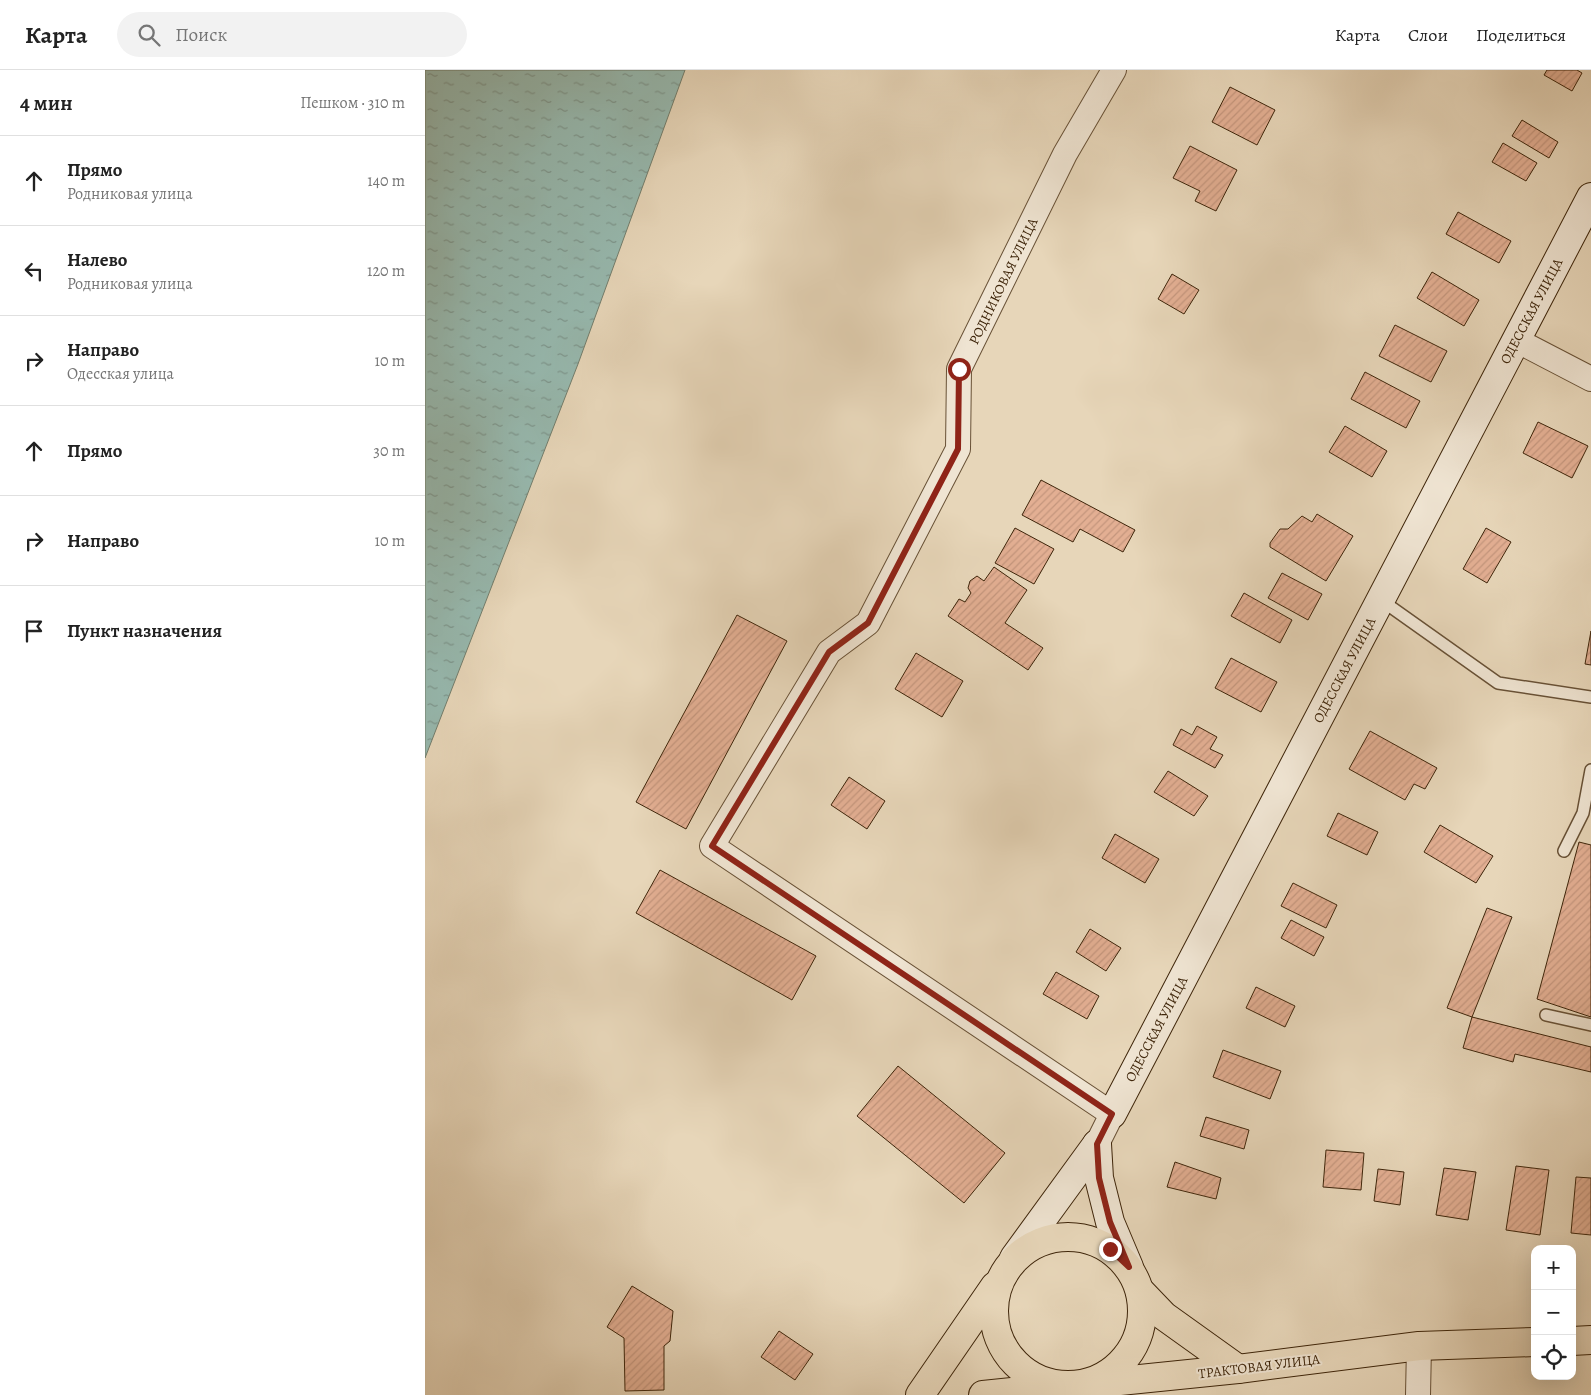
<!DOCTYPE html>
<html lang="ru">
<meta charset="utf-8">
<style>
:root{--surface:#fff;--page:#f2f2f2;--text:#222;--muted:#767676;--line:#e0e0e0}
body{margin:0;font-family:Alegreya,serif;background:var(--page);color:var(--text)}
.controls{position:absolute;right:15px;bottom:15px;display:grid;overflow:hidden;border-radius:10px;box-shadow:0 5px 20px #0002}
.controls button{width:45px;height:45px;display:grid;place-items:center;padding:0;border:0;border-bottom:1px solid var(--line);background:var(--surface);color:var(--text);font:25px sans-serif}
.stop{position:absolute;width:15px;height:15px;margin:-11px;border:4px solid #8f2418;border-radius:50%;background:#fff}
.stop.end{background:#8f2418;border-color:#fff;box-shadow:0 1px 5px #0008}
.list{margin:0;padding:0;list-style:none}
h2{display:flex;justify-content:space-between;align-items:center;height:65px;margin:0;padding:0 20px;font-size:21px}
h2 small{font-size:16px;font-weight:400;color:var(--muted)}
.list li{display:grid;grid-template-columns:32px 1fr auto;gap:15px;align-items:center;box-sizing:border-box;height:90px;padding:0 20px;border-top:1px solid var(--line)}
.list b{display:block;font-size:19px;white-space:nowrap}
.list p{margin:0;font-size:16px;white-space:nowrap;color:var(--muted)}
.list em{font-size:16px;font-style:normal;color:var(--muted)}
.icon{flex:none;width:28px;height:28px;fill:none;stroke:currentColor;stroke-width:2;stroke-linecap:round;stroke-linejoin:round}
.map{position:relative;flex:none;width:1166px;height:1325px;overflow:hidden}
header{display:flex;align-items:center;gap:30px;box-sizing:border-box;height:70px;padding:0 25px;background:var(--surface);border-bottom:1px solid var(--line)}
header strong{font-size:24px}
nav{display:flex;gap:28px;margin-inline-start:auto;font-size:18px}
.search{width:350px;height:45px;background:var(--page);display:flex;align-items:center;gap:12px;box-sizing:border-box;padding:0 18px;border-radius:28px;color:var(--muted);font-size:19px}
main{display:flex}
aside{flex:1;background:var(--surface)}
.map>svg:first-child{display:block}
</style>
<header>
<strong>Карта</strong>
<div class="search"><svg class="icon" aria-label="search" viewBox="0 0 24 24"><circle cx="10" cy="10" r="6"/><path d="M15 15l6 6"/></svg>Поиск</div>
<nav><a>Карта</a><a>Слои</a><a>Поделиться</a></nav>
</header>
<main>
<aside>
<h2>4 мин<small>Пешком · 310 m</small></h2>
<ul class="list">
<li><svg class="icon" aria-label="ahead" viewBox="0 0 24 24"><path d="M12 20V5M6 11l6-6 6 6"/></svg><div><b>Прямо</b><p>Родниковая улица</p></div><em>140 m</em></li>
<li><svg class="icon" aria-label="left" viewBox="0 0 24 24"><path d="M17 20v-9H6M10 6l-5 5 5 5"/></svg><div><b>Налево</b><p>Родниковая улица</p></div><em>120 m</em></li>
<li><svg class="icon" aria-label="right" viewBox="0 0 24 24"><path d="M7 20v-9h11M14 6l5 5-5 5"/></svg><div><b>Направо</b><p>Одесская улица</p></div><em>10 m</em></li>
<li><svg class="icon" aria-label="ahead" viewBox="0 0 24 24"><path d="M12 20V5M6 11l6-6 6 6"/></svg><div><b>Прямо</b></div><em>30 m</em></li>
<li><svg class="icon" aria-label="right" viewBox="0 0 24 24"><path d="M7 20v-9h11M14 6l5 5-5 5"/></svg><div><b>Направо</b></div><em>10 m</em></li>
<li><svg class="icon" aria-label="arrive" viewBox="0 0 24 24"><path d="M6 21V4h12l-3 4 3 4H6"/></svg><div><b>Пункт назначения</b></div></li>
</ul>
</aside>
<div class="map">
<svg width="1166" height="1325" viewBox="0 0 1166 1325">
<defs>
<pattern id="water-ripples" width="26" height="14" patternUnits="userSpaceOnUse" patternTransform="scale(1.25)"><rect width="26" height="14" fill="#97b9af"/><path d="M2 4q2-2 4 0t4 0M15 11q2-2 4 0t4 0" fill="none" stroke="#7d968d"/></pattern>
<pattern id="building-hatch" width="6" height="6" patternUnits="userSpaceOnUse" patternTransform="scale(1.25)"><rect width="6" height="6" fill="#e3af93"/><path d="M-1 1l2-2M0 6l6-6M5 7l2-2" fill="none" stroke="#c4967d"/></pattern>
</defs>
<rect width="100%" height="100%" fill="#e7d6b9"/>
<filter id="stains"><feTurbulence type="fractalNoise" baseFrequency=".004" numOctaves="4"/><feColorMatrix values="0 0 0 0 .2 0 0 0 0 .09 0 0 0 0 .02 0 0 0 .5 -.17"/></filter>
<radialGradient id="worn" r=".72"><stop offset=".6" stop-color="#630" stop-opacity="0"/><stop offset="1" stop-color="#630" stop-opacity=".3"/></radialGradient>
<polygon fill="url(#water-ripples)" stroke="#737e6d" points="0,0 260,0 153,294 0,688"/>
<g fill="url(#building-hatch)" stroke="#3e250a">
<polygon points="1122,0 1152,0 1157,3 1147,21 1119,5"/>
<polygon points="805,17 850,40 832,75 787,52"/>
<polygon points="1097,50 1133,72 1124,88 1087,66"/>
<polygon points="1078,73 1112,93 1101,111 1067,92"/>
<polygon points="765,76 812,100 791,141 770,131 775,121 748,108"/>
<polygon points="1033,142 1086,171 1074,193 1021,164"/>
<polygon points="1007,202 1054,230 1039,256 992,228"/>
<polygon points="747,204 774,220 759,244 733,229"/>
<polygon points="970,255 1022,281 1006,312 954,286"/>
<polygon points="940,302 995,331 981,358 926,329"/>
<polygon points="1113,352 1163,376 1147,408 1098,383"/>
<polygon points="920,356 962,381 947,407 904,382"/>
<polygon points="616,410 710,460 698,482 655,459 648,472 597,445"/>
<polygon points="892,444 928,466 901,511 845,477 845,473 855,459 863,459 877,446 887,452"/>
<polygon points="590,458 629,479 609,514 570,493"/>
<polygon points="1061,458 1086,472 1062,513 1038,499"/>
<polygon points="569,497 602,520 580,553 618,578 603,600 523,546 534,529 540,532 546,523 543,518 545,511 552,506 559,511"/>
<polygon points="857,503 897,524 883,550 843,528"/>
<polygon points="819,523 867,550 855,573 806,546"/>
<polygon points="312,545 362,571 261,759 211,732"/>
<polygon points="1166,561 1166,595 1160,594"/>
<polygon points="491,583 538,611 517,647 470,619"/>
<polygon points="806,588 852,612 836,642 790,618"/>
<polygon points="772,656 792,667 785,679 798,685 790,698 748,675 756,659 767,665"/>
<polygon points="945,661 1012,698 1000,719 989,714 980,730 924,699"/>
<polygon points="743,701 783,726 769,746 729,722"/>
<polygon points="424,707 460,731 442,759 406,735"/>
<polygon points="913,743 953,762 942,785 902,766"/>
<polygon points="1015,755 1068,786 1051,813 999,782"/>
<polygon points="690,764 734,789 720,813 677,788"/>
<polygon points="1154,772 1166,775 1166,947 1112,929"/>
<polygon points="235,800 391,886 367,930 211,843"/>
<polygon points="868,813 912,835 901,858 856,836"/>
<polygon points="1062,838 1087,847 1047,947 1022,938"/>
<polygon points="866,850 899,867 889,886 856,868"/>
<polygon points="665,859 696,878 681,901 651,882"/>
<polygon points="631,902 674,926 662,949 618,924"/>
<polygon points="831,917 870,936 860,957 821,938"/>
<polygon points="1047,947 1166,977 1166,1002 1090,984 1088,992 1038,978"/>
<polygon points="798,980 856,1001 845,1029 788,1007"/>
<polygon points="473,996 580,1083 539,1133 432,1046"/>
<polygon points="781,1047 824,1060 819,1079 775,1066"/>
<polygon points="901,1080 939,1083 936,1120 898,1117"/>
<polygon points="750,1092 796,1108 791,1129 742,1117"/>
<polygon points="1091,1096 1124,1100 1115,1165 1081,1160"/>
<polygon points="1019,1098 1051,1102 1043,1150 1011,1145"/>
<polygon points="953,1099 979,1102 975,1135 949,1131"/>
<polygon points="1151,1107 1166,1108 1166,1165 1146,1163"/>
<polygon points="207,1216 248,1241 245,1271 239,1276 239,1320 200,1321 199,1268 182,1257"/>
<polygon points="354,1261 388,1284 370,1310 336,1287"/>
</g>
<g fill="none" stroke-linecap="round" stroke-linejoin="round">
<defs>
<g id="lane">
<polyline points="956,530 1073,613 1166,627"/>
<polyline points="1139,781 1158,743 1166,700"/>
<polyline points="1121,945 1166,955"/>
</g>
<g id="street">
<polyline points="1091,270 1166,309"/>
<polyline points="672,1074 687,1044 287,776 404,582 443,553 533,379 534,299 640,84 689,0"/>
<polyline points="993,1325 994,1276"/>
</g>
<g id="secondary">
<polyline points="687,1044 1166,127"/>
<polyline points="672,1074 674,1108 685,1152 704,1197"/>
<polyline points="589,1188 672,1074"/>
</g>
<g id="primary">
<circle cx="643" cy="1241" r="74"/>
<polyline points="715,1221 739,1246 813,1299"/>
<polyline points="1147,1271 1166,1270"/>
<polyline points="495,1325 570,1216"/>
<polyline points="558,1325 813,1299 994,1276 1110,1272"/>
</g>
</defs>
<use href="#lane" stroke="#685136" stroke-width="14"/>
<use href="#street" stroke="#685136" stroke-width="26"/>
<use href="#secondary" stroke="#3e250a" stroke-width="30"/>
<use href="#primary" stroke="#3e250a" stroke-width="30"/>
<use href="#lane" stroke="#efe4d2" stroke-width="11"/>
<use href="#street" stroke="#efe4d2" stroke-width="24"/>
<use href="#secondary" stroke="#efe4d2" stroke-width="28"/>
<use href="#primary" stroke="#e7d6b9" stroke-width="28"/>
</g>
<g fill="none" stroke-linecap="round" stroke-linejoin="round">
<polyline stroke="#8f2418" stroke-width="6" points="534,299 533,379 443,553 404,582 287,776 687,1044 672,1074 674,1108 685,1152 704,1197 685,1179"/>
</g>
<g text-anchor="middle" stroke-width="4" stroke-linejoin="round" paint-order="stroke">
<g font-size="14" fill="#3e250a" stroke="#efe4d2">
<text transform="translate(578 211) rotate(-64)" y="5">РОДНИКОВАЯ УЛИЦА</text>
<text transform="translate(1106 241) rotate(-62)" y="5">ОДЕССКАЯ УЛИЦА</text>
<text transform="translate(919 600) rotate(-62)" y="5">ОДЕССКАЯ УЛИЦА</text>
<text transform="translate(731 959) rotate(-62)" y="5">ОДЕССКАЯ УЛИЦА</text>
<text transform="translate(834 1296) rotate(-7)" y="5">ТРАКТОВАЯ УЛИЦА</text>
</g>
</g>
<rect width="100%" height="100%" filter="url(#stains)"/>
<rect width="100%" height="100%" fill="url(#worn)"/>
</svg>
<div class="controls">
<button>+</button>
<button>−</button>
<button><svg class="icon" aria-label="locate" viewBox="0 0 24 24"><circle cx="12" cy="12" r="6"/><path d="M12 2v4M12 18v4M2 12h4M18 12h4"/></svg></button>
</div>
<div class="stop" style="left:534px;top:299px"></div>
<div class="stop end" style="left:685px;top:1179px"></div>
</div>
</main>
